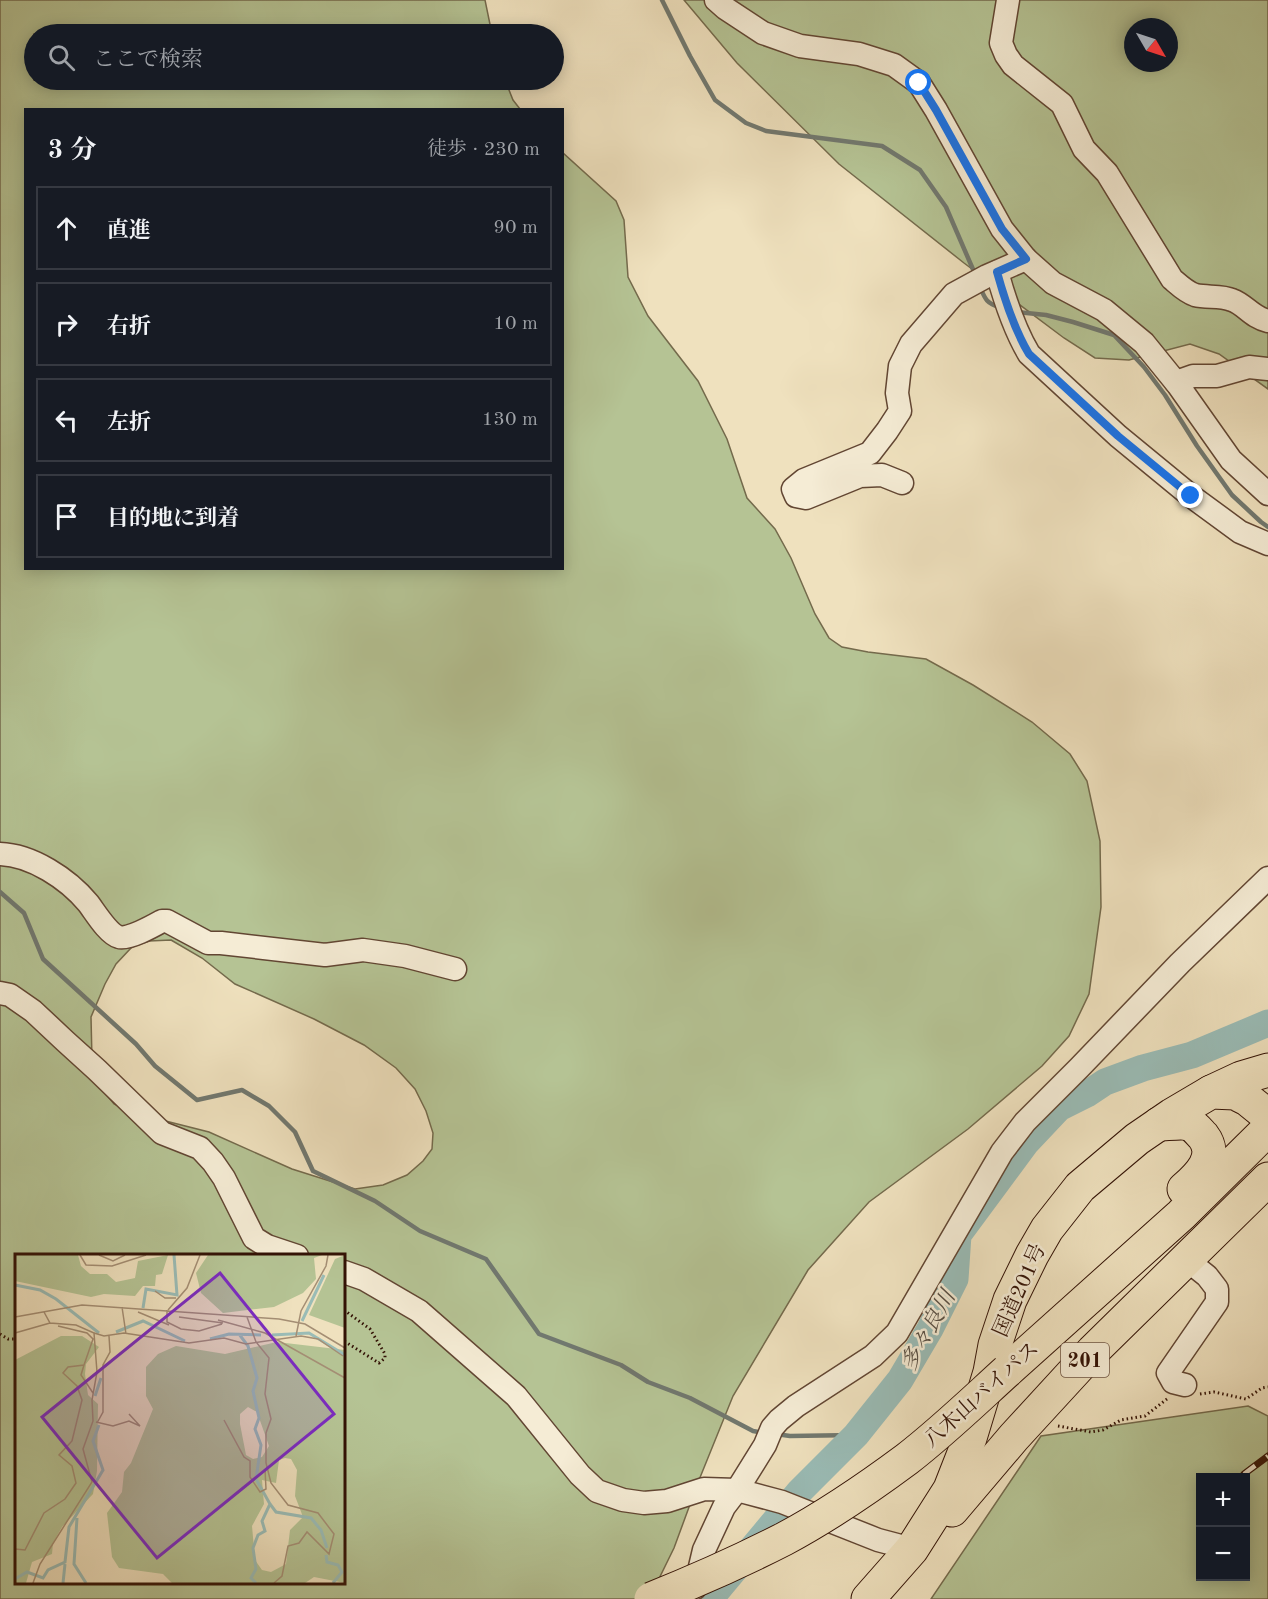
<!DOCTYPE html>
<html lang="ja">
<meta charset="utf-8">
<style>
:root{--surface:#171b24;--page:#242831;--text:#f1f3f6;--muted:#9ea1a6;--line:#363941}
body{margin:0;font-family:"Old Standard TT","Noto Serif JP",serif;background:var(--page);color:var(--text)}
.controls{position:absolute;right:18px;bottom:18px;display:grid;overflow:hidden;border-radius:0px;box-shadow:0 3px 15px #0003}
.controls button{width:54px;height:54px;display:grid;place-items:center;padding:0;border:0;border-bottom:2px solid var(--line);background:var(--surface);color:var(--text);font:30px sans-serif}
.compass{position:absolute;left:1124px;top:18px;width:54px;height:54px;border-radius:50%;background:var(--surface);box-shadow:0 3px 15px #0003;rotate:129deg}
.stop{position:absolute;width:18px;height:18px;margin:-14px;border:4px solid #1a73e8;border-radius:50%;background:#fff}
.stop.end{background:#1a73e8;border-color:#fff;box-shadow:0 2px 6px #0008}
.list{margin:0;padding:0;list-style:none}
h2{display:flex;justify-content:space-between;align-items:center;height:78px;margin:0;padding:0 24px;font-size:26px}
h2 small{font-size:20px;font-weight:400;color:var(--muted)}
.list li{display:grid;grid-template-columns:39px 1fr auto;gap:18px;align-items:center;box-sizing:border-box;height:84px;margin:0 12px 12px;padding:0 12px;border:2px solid var(--line);border-radius:0px}
.list b{display:block;font-size:22px;white-space:nowrap}
.list em{font-size:20px;font-style:normal;color:var(--muted)}
.icon{flex:none;width:33px;height:33px;fill:none;stroke:currentColor;stroke-width:2;stroke-linecap:round;stroke-linejoin:round}
.map{position:relative;flex:none;width:1268px;height:1599px;overflow:hidden}
.search{position:absolute;background:var(--surface);box-shadow:0 3px 15px #0003;left:24px;top:24px;width:540px;height:66px;display:flex;align-items:center;gap:15px;box-sizing:border-box;padding:0 21px;border-radius:33px;color:var(--muted);font-size:22px}
.panel{position:absolute;background:var(--surface);box-shadow:0 3px 15px #0003;left:24px;top:108px;width:540px;height:462px;border-radius:0px}
.map>svg:first-child{display:block}
</style>
<div class="map">
<svg width="1268" height="1599" viewBox="0 0 1268 1599">
<rect width="100%" height="100%" fill="#efe1be"/>
<filter id="stains"><feTurbulence type="fractalNoise" baseFrequency=".00333" numOctaves="4"/><feColorMatrix values="0 0 0 0 .2 0 0 0 0 .09 0 0 0 0 .02 0 0 0 .5 -.17"/></filter>
<radialGradient id="worn" r=".72"><stop offset=".6" stop-color="#630" stop-opacity="0"/><stop offset="1" stop-color="#630" stop-opacity=".3"/></radialGradient>
<g fill="#b5c394" stroke="#746a4c" stroke-width="1.5" fill-rule="evenodd">
<path d="M0,0H485L492,34H34V80H505L513,100L520,109L26,110V568H562L563,153L616,201L624,220L628,277L648,316L698,381L727,439L747,498L775,529L791,558L815,614L829,638L842,647L868,652L926,659L973,685L1032,722L1070,754L1087,781L1100,841L1101,907L1089,994L1069,1036L1042,1066L968,1129L869,1202L808,1270L733,1396L699,1480L674,1548L649,1599H0ZM171,940L202,958L235,984L314,1019L364,1045L396,1068L415,1089L426,1111L433,1133L432,1149L423,1161L407,1175L383,1185L355,1189L292,1169L209,1132L130,1112L114,1104L105,1093L92,1060L91,1017L105,984L116,964L132,947L149,941ZM16,1256H344V1582H16Z"/>
<path d="M684,0H1268V389L1219,354L1190,344L1129,360L1095,358L1064,338L964,263L839,164L737,63ZM1133,27H1169V63H1133Z"/>
<path d="M1248,1406L1268,1416V1599H931L1041,1436ZM1200,1478H1246V1576H1200Z"/>
</g>
<g fill="none" stroke-linecap="round" stroke-linejoin="round">
<g stroke="#71786f" stroke-width="4.5">
<polyline points="662,0 690,56 715,100 746,123 766,131 882,146 920,170 946,207 975,274"/>
<path d="M980,287C985,299 987,304 1000,307"/>
<polyline points="1017,312 1046,315 1073,322 1114,335 1144,367 1165,395 1197,446 1232,495 1261,522 1268,527"/>
<polyline points="0,892 24,913 43,959 136,1044 155,1066 197,1100 242,1090 269,1106 295,1132 313,1171 375,1201 420,1231 486,1259 539,1334 621,1365 648,1382 690,1398 753,1431 764,1433"/>
<polyline points="776,1434 790,1436 856,1435"/>
</g>
<polyline stroke="#9abcb6" stroke-width="27" points="710,1599 800,1491 856,1435 900,1380 930,1329 955,1279 958,1235 1026,1143 1059,1108 1087,1094 1105,1082 1143,1068 1192,1055 1268,1023"/>
<defs>
<g id="minor">
<polyline points="716,0 725,8 763,33 800,46 859,54 894,65 919,83 936,110 1002,229 1026,259 1053,283 1104,310 1144,343 1178,385 1231,460 1268,494"/>
<path d="M1008,0L1001,43L1006,55L1013,65L1062,104L1084,149L1107,173L1172,279C1179,285 1186,292 1195,295C1207,298 1221,295 1232,300C1246,305 1251,317 1268,321"/>
<path d="M997,272C1005,301 1014,329 1029,354L1118,436L1191,496L1240,532L1268,544"/>
<polyline points="1176,382 1193,376 1217,376 1249,367 1268,369"/>
<polyline points="902,483 882,475 860,476 806,498 796,496 793,489 804,480 870,453 887,431 900,411 897,393 900,366 911,344 954,294 987,276 1026,259"/>
<path d="M0,854C32,855 68,879 88,903C95,912 108,934 119,937C128,940 153,926 162,921H167L208,943H221L325,955L363,950L405,956L455,969"/>
<polyline points="0,993 10,995 33,1011 65,1041 97,1070 162,1133 200,1148 213,1162 224,1178 254,1238 267,1246 297,1256"/>
<polyline points="344,1272 364,1279 419,1311 516,1396 580,1475 597,1491 623,1500 644,1503 667,1501 704,1489 737,1490 782,1502 878,1540 912,1549"/>
<polyline points="1185,1385 1173,1382 1168,1373 1217,1302 1217,1289 1207,1276 1187,1260"/>
<polyline points="695,1588 704,1550 724,1507 737,1490 765,1445 772,1428 779,1420 796,1406 873,1356 897,1333 1002,1152 1025,1122 1079,1068 1180,963 1268,878"/>
</g>
<g id="highway">
<polyline points="1211,1092 1241,1078 1268,1070"/>
<path d="M1159,1124C1167,1124 1182,1122 1188,1124C1194,1125 1199,1132 1203,1136C1219,1157 1199,1176 1184,1189"/>
<polyline points="1007,1371 1181,1215 1268,1129"/>
<polyline points="952,1510 1014,1437 1093,1351 1268,1179"/>
<polyline points="868,1599 912,1549 950,1489 970,1438 990,1372 995,1345 1010,1300 1032,1255 1047,1229 1080,1187 1137,1139 1172,1115 1211,1092 1235,1093 1247,1099 1268,1116"/>
</g>
</defs>
<use href="#minor" stroke="#624633" stroke-width="25"/>
<use href="#highway" stroke="#331205" stroke-width="35"/>
<g stroke="#331205" stroke-width="3" stroke-dasharray="1.5 3" stroke-linecap="butt">
<polyline points="344,1310 370,1329 385,1354 385,1358 379,1363 344,1341"/>
<polyline points="0,1334 8,1339 16,1339"/>
<polyline points="1200,1394 1214,1392 1246,1399 1262,1388 1268,1387"/>
<polyline points="1058,1426 1091,1432 1103,1430 1121,1420 1145,1416 1167,1399"/>
</g>
<use href="#minor" stroke="#f5ecd5" stroke-width="22"/>
<use href="#highway" stroke="#efe1be" stroke-width="33"/>
<defs>
<polyline id="rail" points="1244,1474 1268,1456"/>
</defs>
<use href="#rail" stroke="#331205" stroke-width="7"/>
<use href="#rail" stroke="#f5ecd5" stroke-width="4.5" stroke-dasharray="14" stroke-linecap="butt"/>
<defs>
<path id="highway-bridge" d="M651,1599C696,1581 741,1561 784,1539C827,1516 868,1488 907,1459C942,1432 974,1401 1007,1371"/>
</defs>
<use href="#highway-bridge" stroke="#331205" stroke-width="35" stroke-linecap="butt"/>
<use href="#highway-bridge" stroke="#efe1be" stroke-width="33"/>
</g>
<g fill="none" stroke-linecap="round" stroke-linejoin="round">
<path stroke="#1a73e8" stroke-width="8" d="M919,83L936,110L1002,229L1026,259L997,272C1005,301 1014,329 1029,354L1118,436L1191,496"/>
</g>
<g text-anchor="middle" stroke-width="5" stroke-linejoin="round" paint-order="stroke">
<rect fill="#f5ecd5" stroke="#6d5343" stroke-width="1.5" x="1061" y="1343" width="48" height="34" rx="4.5"/>
<g font-size="20" font-weight="bold" fill="#331205">
<text x="1085" y="1367">201</text>
</g>
<g font-size="21" fill="#331205" stroke="#f5ecd5">
<text transform="translate(1019 1290) rotate(-66)" y="7">国道201号</text>
<text transform="translate(981 1394) rotate(-42)" y="7">八木山バイパス</text>
</g>
<g font-size="22" font-style="italic" fill="#574e43" stroke="#f5ecd5">
<text transform="translate(927 1330) rotate(-61)" y="8">多々良川</text>
</g>
</g>
<g transform="translate(15 1254)">
<rect width="330" height="330" fill="#efe1be"/>
<path d="M0,1H63L66,12L75,20H92L101,28L120,24L123,7L153,1L147,20L141,21L140,32H128L120,42L89,40L76,43L0,27ZM193,1H307L299,4L301,25L288,39L259,53L208,59L186,39L181,19ZM330,1V74L294,61L320,5ZM46,82H67L84,93L71,110L70,120L73,141L83,150L82,217L78,240L47,273L38,289L37,300L17,308L11,329H0V106ZM262,88L330,96V329L299,323L290,329H157L148,320L104,314L97,303L92,259L107,238L109,218L116,209L138,155L131,142V113L143,100L161,92L210,100ZM233,153L242,158L254,192L247,203L238,205L231,201L225,170V160ZM270,204L276,205L282,216L280,242L288,263L275,276L271,310L256,318L247,316L240,306L237,272L249,250L247,226L261,229L264,206Z" fill="#b5c394" fill-rule="evenodd"/>
<path fill="none" stroke="#9abcb6" stroke-width="3" d="M0,31L25,36L41,45L84,79M128,54L131,35L162,41L159,1M287,67L309,21M101,78L128,67L170,87M224,80L233,92L242,124L238,137L244,164L240,175L246,191L241,225L255,250L247,267L250,277L243,281L238,294L241,315L236,324L241,329M257,81L294,79L330,101M195,85L214,80L246,81M80,142L86,124M255,250L261,258L296,264L306,276L312,294M62,264L59,310L71,329M311,301L312,308L323,311L327,318L318,329M0,325L12,318L28,324L33,316L50,308L54,273L88,216L78,187L84,171M48,329L50,310"/>
<path fill="none" stroke="#a48e74" stroke-width="1.5" d="M65,1L71,11L97,12L131,1M84,1L98,7L110,1M140,37L150,44H161M107,53L111,80M152,56V68L166,75L184,77L207,70M153,56L172,34L185,1M123,58L154,71M0,63L67,51L264,65L290,70L330,94M164,63L208,69M232,63L241,88L254,104L250,140L256,165L251,179V209L256,229L273,251L303,259L319,280L314,300L292,278L284,289L273,292L267,322L259,329M203,66L250,79L330,124M0,79L35,69M79,79L89,82L109,79L174,89L209,84L231,90L286,82L303,85L328,102M281,82L286,57L311,12L313,1M69,111L66,121L78,139M209,166L229,203L235,207V223L245,238L251,235L250,215M81,168L98,172L114,167L125,172L114,160M82,169L88,158V111L95,98L94,82M0,295L10,296L29,259L50,245L61,229L57,212L44,201L57,187L67,146L62,132L48,119L53,113L69,111L78,85L72,79L43,72M18,329L25,310L77,228L68,195L78,167L77,146L82,118L79,79L61,71L35,69L29,58"/>
<path fill="#7b2cbf" fill-opacity="0.15" stroke="#7b2cbf" stroke-width="3" d="M205,19L319,160L142,304L27,163Z"/>
<rect width="330" height="330" fill="none" stroke="#331205" stroke-width="3"/>
</g>
<rect width="100%" height="100%" filter="url(#stains)"/>
<rect width="100%" height="100%" fill="url(#worn)"/>
</svg>
<div class="controls">
<button>+</button>
<button>−</button>
</div>
<svg class="compass" viewBox="-18 -18 36 36"><path d="M0-13l5 13h-10z" fill="#e53935"/><path d="M0 13l5-13h-10z" fill="#9ea1a6"/></svg>
<div class="stop" style="left:919px;top:83px"></div>
<div class="stop end" style="left:1191px;top:496px"></div>
<div class="search"><svg class="icon" aria-label="search" viewBox="0 0 24 24"><circle cx="10" cy="10" r="6"/><path d="M15 15l6 6"/></svg>ここで検索</div>
<section class="panel">
<h2>3 分<small>徒歩 · 230 m</small></h2>
<ul class="list">
<li><svg class="icon" aria-label="ahead" viewBox="0 0 24 24"><path d="M12 20V5M6 11l6-6 6 6"/></svg><div><b>直進</b></div><em>90 m</em></li>
<li><svg class="icon" aria-label="right" viewBox="0 0 24 24"><path d="M7 20v-9h11M14 6l5 5-5 5"/></svg><div><b>右折</b></div><em>10 m</em></li>
<li><svg class="icon" aria-label="left" viewBox="0 0 24 24"><path d="M17 20v-9H6M10 6l-5 5 5 5"/></svg><div><b>左折</b></div><em>130 m</em></li>
<li><svg class="icon" aria-label="arrive" viewBox="0 0 24 24"><path d="M6 21V4h12l-3 4 3 4H6"/></svg><div><b>目的地に到着</b></div></li>
</ul>
</section>
</div>
